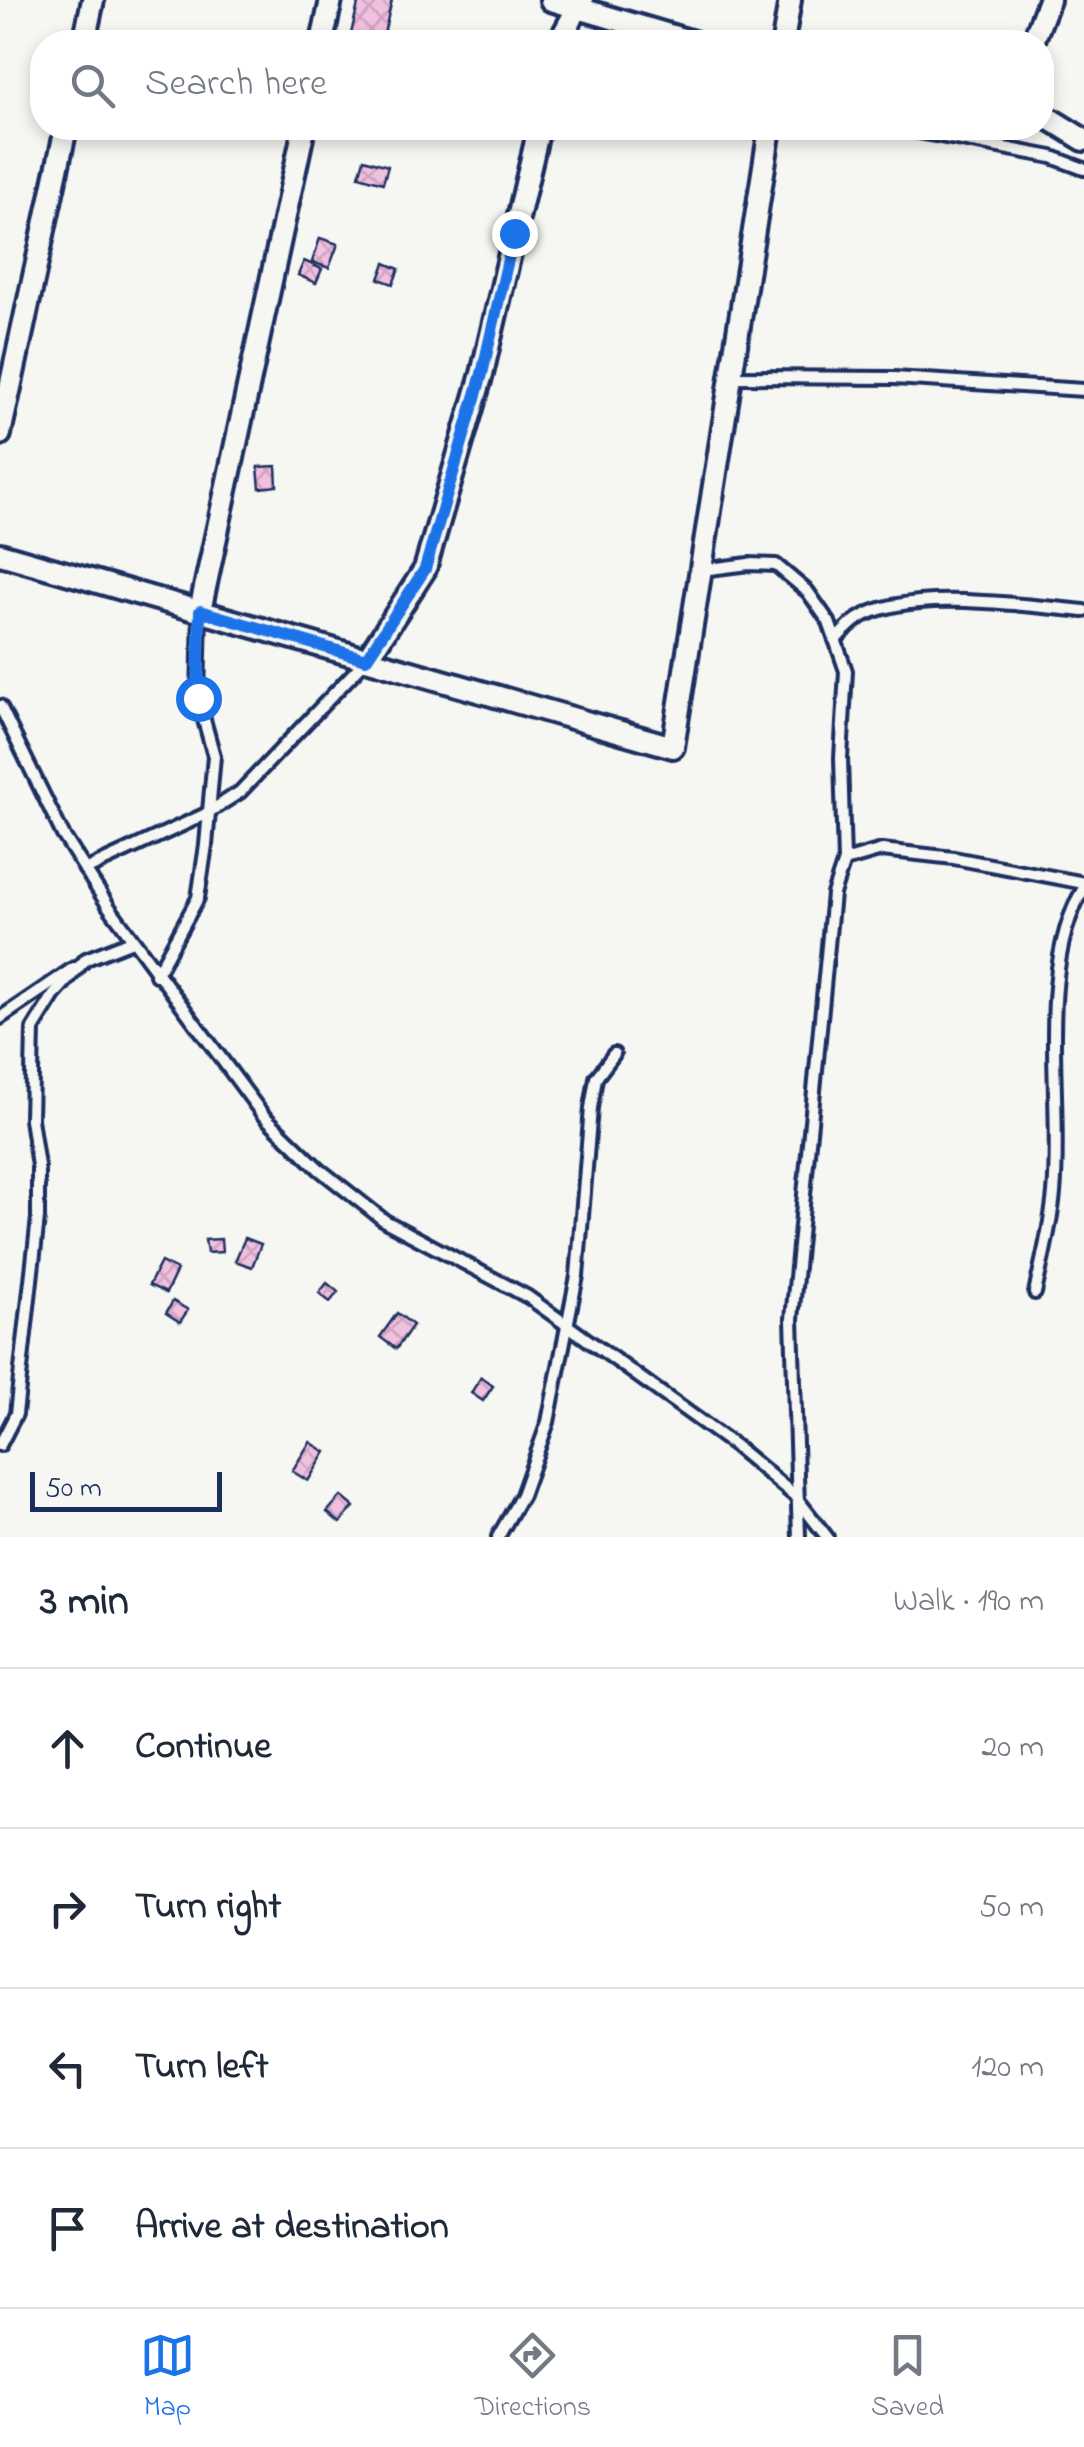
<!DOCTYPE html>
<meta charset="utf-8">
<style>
:root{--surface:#fff;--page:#f6f6f7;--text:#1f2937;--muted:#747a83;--line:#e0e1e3;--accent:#1a73e8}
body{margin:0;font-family:"Indie Flower",sans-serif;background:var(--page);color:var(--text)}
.scale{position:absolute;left:30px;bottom:25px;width:192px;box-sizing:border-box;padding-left:10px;border:5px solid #1b2f5e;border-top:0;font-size:28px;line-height:35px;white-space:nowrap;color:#1b2f5e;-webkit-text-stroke:8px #f6f6f2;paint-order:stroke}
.stop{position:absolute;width:30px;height:30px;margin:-22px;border:8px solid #1a73e8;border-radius:50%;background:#fff}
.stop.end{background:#1a73e8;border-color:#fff;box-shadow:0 2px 10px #0008}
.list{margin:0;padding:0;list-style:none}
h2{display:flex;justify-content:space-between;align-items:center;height:130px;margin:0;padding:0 40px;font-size:42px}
h2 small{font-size:32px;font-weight:400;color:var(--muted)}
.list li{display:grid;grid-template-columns:65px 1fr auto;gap:30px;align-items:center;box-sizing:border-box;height:160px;padding:0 40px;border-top:2px solid var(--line)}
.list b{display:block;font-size:38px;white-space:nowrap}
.list em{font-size:32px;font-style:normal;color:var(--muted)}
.icon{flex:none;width:55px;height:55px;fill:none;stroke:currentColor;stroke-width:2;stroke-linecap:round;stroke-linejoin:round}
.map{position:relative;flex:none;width:1084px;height:1537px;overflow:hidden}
.search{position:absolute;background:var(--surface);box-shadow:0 5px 15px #0003;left:30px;right:30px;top:30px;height:110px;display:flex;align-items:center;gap:25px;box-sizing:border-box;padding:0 35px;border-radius:40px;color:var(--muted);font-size:38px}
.sheet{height:770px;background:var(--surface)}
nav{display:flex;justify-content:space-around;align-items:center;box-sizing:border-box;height:140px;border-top:2px solid var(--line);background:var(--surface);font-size:28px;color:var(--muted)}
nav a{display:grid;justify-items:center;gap:5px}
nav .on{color:var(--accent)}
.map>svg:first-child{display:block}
</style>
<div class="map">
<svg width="1084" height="1537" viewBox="0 0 1084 1537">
<defs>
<pattern id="building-cross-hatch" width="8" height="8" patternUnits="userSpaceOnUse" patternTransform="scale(2.5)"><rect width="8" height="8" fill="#f1c0df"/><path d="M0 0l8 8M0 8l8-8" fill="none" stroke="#cea5c2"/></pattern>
</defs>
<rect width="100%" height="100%" fill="#f6f6f2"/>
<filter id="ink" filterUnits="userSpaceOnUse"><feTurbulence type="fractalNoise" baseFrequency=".01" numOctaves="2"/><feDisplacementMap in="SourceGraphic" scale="20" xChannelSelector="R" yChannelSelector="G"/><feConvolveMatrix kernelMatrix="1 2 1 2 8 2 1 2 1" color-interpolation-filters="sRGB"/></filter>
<g filter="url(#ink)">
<g fill="url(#building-cross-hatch)" stroke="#1b2f5e" stroke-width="2.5">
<polygon points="359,0 392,0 382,42 350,38"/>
<polygon points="364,159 388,166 383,183 359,176"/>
<polygon points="320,238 338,244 329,268 312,262"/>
<polygon points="304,261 322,269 316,283 298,275"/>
<polygon points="385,263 399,269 393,284 379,279"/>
<polygon points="276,466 277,486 260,488 258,467"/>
<polygon points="245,1238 261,1244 252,1267 235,1261"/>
<polygon points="221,1239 222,1252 207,1253 205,1240"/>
<polygon points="161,1262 177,1270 166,1293 149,1285"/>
<polygon points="327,1283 338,1292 330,1302 319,1293"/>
<polygon points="173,1301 188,1310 180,1322 166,1313"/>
<polygon points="397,1313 413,1325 396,1349 380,1337"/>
<polygon points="481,1377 493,1386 483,1401 471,1393"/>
<polygon points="310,1442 326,1452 308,1481 292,1471"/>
<polygon points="341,1496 354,1507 340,1523 327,1512"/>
</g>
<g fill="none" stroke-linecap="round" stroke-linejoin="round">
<defs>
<g id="service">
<polyline points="897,128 1052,157 1084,169"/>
<polyline points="731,377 894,378 1084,390"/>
<polyline points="701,570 749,564 776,565 808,592 829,622 846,671 841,758 844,861"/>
<path d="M835,640C842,633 850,624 858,619C908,587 1026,606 1084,611"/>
<polyline points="0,706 63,835 109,907 263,1115 319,1169 385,1221 528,1297 735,1446 794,1495 827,1537"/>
<polyline points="85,870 204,815 240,792 367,659"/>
<polyline points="156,975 198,898 206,845 214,756 198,698 200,611"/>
<polyline points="0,1018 74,968"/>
<path d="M1035,1293C1042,1260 1051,1226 1054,1193C1063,1102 1035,967 1084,888"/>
<polyline points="0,1445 16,1414 38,1218 38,1166 31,1119 33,1029 54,995 86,959 132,941"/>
<polyline points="498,1537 522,1495 548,1422 577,1276 591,1108 596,1078 614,1054"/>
<polyline points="799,1537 792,1319 833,894 844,861 882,850 954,858 1084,883"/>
</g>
<g id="minor">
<polyline points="551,0 693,42"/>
<polyline points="84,42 93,0"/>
<polyline points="322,42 331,0"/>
<polyline points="559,42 582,0"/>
<polyline points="783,42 790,0"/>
<polyline points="1033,42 1049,0"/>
<polyline points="1042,114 1084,140"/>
<polyline points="0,434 66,128"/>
<polyline points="0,554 673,747 770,128"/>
<polyline points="200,611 304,128"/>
<polyline points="367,659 425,569 482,374 539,128"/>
</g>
</defs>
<use href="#service" stroke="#1b2f5e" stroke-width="18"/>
<use href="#minor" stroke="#1b2f5e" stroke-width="28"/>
<use href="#service" stroke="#f6f6f2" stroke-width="10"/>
<use href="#minor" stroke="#f6f6f2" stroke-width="20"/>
</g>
</g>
<g fill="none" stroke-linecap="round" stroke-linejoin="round" filter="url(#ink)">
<polyline stroke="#1a73e8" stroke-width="12" points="198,698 200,611 366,659 425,569 482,374 514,233"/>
</g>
</svg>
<div class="scale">50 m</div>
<div class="stop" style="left:198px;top:698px"></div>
<div class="stop end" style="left:514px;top:233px"></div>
<div class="search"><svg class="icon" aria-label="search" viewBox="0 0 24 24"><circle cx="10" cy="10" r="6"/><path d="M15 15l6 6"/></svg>Search here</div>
</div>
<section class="sheet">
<h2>3 min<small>Walk · 190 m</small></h2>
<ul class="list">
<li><svg class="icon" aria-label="ahead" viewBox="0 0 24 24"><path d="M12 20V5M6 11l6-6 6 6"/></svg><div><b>Continue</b></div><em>20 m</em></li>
<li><svg class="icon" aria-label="right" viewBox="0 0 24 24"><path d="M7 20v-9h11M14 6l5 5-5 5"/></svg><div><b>Turn right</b></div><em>50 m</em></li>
<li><svg class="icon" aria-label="left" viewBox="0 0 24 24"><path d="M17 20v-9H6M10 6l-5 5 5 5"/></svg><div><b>Turn left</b></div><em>120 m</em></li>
<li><svg class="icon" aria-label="arrive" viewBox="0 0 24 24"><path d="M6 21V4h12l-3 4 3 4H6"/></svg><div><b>Arrive at destination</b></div></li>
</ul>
</section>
<nav>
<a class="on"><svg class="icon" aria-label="map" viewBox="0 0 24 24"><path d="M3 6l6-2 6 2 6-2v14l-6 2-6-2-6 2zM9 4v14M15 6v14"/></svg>Map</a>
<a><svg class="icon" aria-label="directions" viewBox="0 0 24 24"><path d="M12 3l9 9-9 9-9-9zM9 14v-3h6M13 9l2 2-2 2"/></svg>Directions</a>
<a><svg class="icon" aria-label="saved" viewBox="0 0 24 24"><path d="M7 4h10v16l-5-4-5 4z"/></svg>Saved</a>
</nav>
